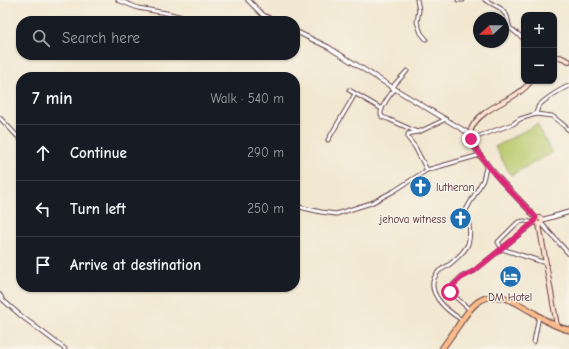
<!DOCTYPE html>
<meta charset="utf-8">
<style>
:root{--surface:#171b24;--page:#242831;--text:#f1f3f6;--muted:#9ea1a6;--line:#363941}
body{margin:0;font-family:"Comic Neue",sans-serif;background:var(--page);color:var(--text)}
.controls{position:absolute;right:12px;top:12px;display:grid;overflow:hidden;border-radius:8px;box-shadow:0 1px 3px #0004}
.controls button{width:36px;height:36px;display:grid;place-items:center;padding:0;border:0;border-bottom:1px solid var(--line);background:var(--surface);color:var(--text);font:20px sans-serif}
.compass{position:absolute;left:473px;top:12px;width:36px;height:36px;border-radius:50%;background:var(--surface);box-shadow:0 1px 3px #0004;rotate:248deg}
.stop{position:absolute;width:12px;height:12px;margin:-9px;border:3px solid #db2777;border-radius:50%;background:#fff}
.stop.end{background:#db2777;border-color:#fff;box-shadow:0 1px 4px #0008}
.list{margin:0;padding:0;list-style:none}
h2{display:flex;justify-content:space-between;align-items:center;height:52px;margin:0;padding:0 16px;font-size:17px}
h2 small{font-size:13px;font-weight:400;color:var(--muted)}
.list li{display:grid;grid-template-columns:26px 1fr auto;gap:12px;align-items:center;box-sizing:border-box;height:56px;padding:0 16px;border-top:1px solid var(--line)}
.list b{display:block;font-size:15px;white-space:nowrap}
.list em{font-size:13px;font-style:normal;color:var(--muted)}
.icon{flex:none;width:22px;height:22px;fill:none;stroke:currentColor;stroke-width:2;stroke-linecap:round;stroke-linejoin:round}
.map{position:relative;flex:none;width:569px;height:349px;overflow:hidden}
.search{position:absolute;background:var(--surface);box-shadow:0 1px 3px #0004;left:16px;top:16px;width:284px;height:44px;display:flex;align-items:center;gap:10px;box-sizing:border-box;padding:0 14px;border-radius:16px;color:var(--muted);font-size:15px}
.panel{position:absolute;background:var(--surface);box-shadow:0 1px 3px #0004;left:16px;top:72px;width:284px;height:220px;border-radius:16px}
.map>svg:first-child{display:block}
</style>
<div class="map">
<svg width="569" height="349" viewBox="0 0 569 349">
<rect width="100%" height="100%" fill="#f7f3e8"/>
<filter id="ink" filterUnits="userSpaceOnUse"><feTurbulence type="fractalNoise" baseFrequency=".025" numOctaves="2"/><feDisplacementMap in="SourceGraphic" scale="8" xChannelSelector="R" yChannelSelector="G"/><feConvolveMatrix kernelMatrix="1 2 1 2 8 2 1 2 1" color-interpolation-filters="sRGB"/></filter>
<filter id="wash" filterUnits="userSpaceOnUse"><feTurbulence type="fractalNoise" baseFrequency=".012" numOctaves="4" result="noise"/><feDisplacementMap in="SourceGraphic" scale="16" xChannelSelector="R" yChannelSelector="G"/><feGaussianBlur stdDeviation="0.9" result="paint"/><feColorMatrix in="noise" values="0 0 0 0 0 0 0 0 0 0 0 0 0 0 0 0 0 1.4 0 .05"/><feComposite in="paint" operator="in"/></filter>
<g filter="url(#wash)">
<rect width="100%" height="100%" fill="#f2e7d0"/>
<polygon fill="#bacb6e" stroke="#82754c" points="537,124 552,153 511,175 495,147"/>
</g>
<g filter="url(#ink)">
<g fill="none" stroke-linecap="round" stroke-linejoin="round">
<defs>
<g id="minor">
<polyline points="118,0 138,8 166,13 199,21"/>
<polyline points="417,0 419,10 417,22 421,33 426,39"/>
<polyline points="458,0 463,0"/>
<polyline points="485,0 500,8 507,16 510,28 524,39"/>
<polyline points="393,88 395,84 407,71"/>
<path d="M395,89C391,93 380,108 381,114C381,115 382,116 382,117L388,119L417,132"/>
<polyline points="349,90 382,109"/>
<path d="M536,114C536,113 538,108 538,107C543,100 561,89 569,86"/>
<polyline points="0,118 21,140"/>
<polyline points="471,139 513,124 520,119 536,114 552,116 561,123 569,130"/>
<polyline points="328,140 355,94"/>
<polyline points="427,170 415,147 408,138 408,134 421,131 446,119"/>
<polyline points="295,206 321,212 336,214 371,203 394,191 427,170 480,155"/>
<path d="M533,223C527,221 523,220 517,223L498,242L502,249L546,263"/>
<polyline points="541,223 569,254"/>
<polyline points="0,295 3,300 20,315 65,349"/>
<polyline points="469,309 452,294 450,292 450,288 461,277 474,271 536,221"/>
<path d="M462,320C447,311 421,290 439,271C442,269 446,267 450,264C456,259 465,252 468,244C472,232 468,221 466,210L483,180L487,164"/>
<polyline points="534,342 539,316"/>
</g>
<g id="tertiary">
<polyline points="248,0 263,15 275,21"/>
<polyline points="295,31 328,47 395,89 470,134"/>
<polyline points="542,220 569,212"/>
</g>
<g id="secondary">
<polyline points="554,58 560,57 569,61"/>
<path d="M531,81C520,96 501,101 486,112C479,117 471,124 470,134C470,152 517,197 530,211L536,219"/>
<circle cx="539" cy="221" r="3"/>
<polyline points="539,224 557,326"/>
</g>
<path id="trunk" d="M442,349C447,341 453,334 458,326C468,311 479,293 500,297C511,298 521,306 531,311C543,319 555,327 569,330"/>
</defs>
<use href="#minor" stroke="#633d44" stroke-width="5"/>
<use href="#tertiary" stroke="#633d44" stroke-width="5.5"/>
<use href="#secondary" stroke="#633d44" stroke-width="6"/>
<use href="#trunk" stroke="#633d44" stroke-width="7"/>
<use href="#minor" stroke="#fff" stroke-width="3"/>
<use href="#tertiary" stroke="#fff" stroke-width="3.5"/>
<use href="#secondary" stroke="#fde4d1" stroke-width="4"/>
<use href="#trunk" stroke="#fabc8b" stroke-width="5"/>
</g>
</g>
<g fill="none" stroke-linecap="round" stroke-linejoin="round" filter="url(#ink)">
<path stroke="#db2777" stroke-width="5" d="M450,292V288L461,278L474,271L533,223L536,218L530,211C509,189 484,167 471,139"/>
</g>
<defs>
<symbol id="church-disc" viewBox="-11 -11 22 22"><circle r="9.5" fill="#1f6fb2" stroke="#f7f3e8"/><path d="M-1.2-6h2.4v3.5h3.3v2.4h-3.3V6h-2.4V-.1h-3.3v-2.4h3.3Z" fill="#fff"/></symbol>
<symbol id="hotel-disc" viewBox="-11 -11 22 22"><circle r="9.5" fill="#1f6fb2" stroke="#f7f3e8"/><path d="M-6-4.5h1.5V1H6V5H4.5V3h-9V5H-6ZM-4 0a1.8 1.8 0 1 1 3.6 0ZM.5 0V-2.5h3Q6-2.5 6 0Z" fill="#fff"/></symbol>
</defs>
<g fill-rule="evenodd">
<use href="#church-disc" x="408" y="174" width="25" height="25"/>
<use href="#church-disc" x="448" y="206" width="25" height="25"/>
<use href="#hotel-disc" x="498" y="264" width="25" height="25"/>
</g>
<g text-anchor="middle" stroke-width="3" stroke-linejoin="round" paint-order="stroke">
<g font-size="11" fill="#4a1f2b" stroke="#f7f3e8" text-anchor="start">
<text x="436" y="191">lutheran</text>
<text x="446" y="223" text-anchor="end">jehova witness</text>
<text x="510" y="301" text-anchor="middle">DM Hotel</text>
</g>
</g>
</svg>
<div class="controls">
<button>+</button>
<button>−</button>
</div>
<svg class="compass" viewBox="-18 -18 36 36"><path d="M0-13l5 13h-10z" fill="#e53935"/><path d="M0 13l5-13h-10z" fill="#9ea1a6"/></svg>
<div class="stop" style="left:450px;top:292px"></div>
<div class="stop end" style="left:471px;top:139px"></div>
<div class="search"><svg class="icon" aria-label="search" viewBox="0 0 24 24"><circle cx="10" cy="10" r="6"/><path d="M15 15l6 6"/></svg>Search here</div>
<section class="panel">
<h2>7 min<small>Walk · 540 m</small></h2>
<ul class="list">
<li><svg class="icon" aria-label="ahead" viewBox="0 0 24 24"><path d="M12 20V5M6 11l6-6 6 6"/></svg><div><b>Continue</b></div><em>290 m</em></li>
<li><svg class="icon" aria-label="left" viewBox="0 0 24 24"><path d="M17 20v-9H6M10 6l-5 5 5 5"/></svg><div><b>Turn left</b></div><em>250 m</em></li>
<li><svg class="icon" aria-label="arrive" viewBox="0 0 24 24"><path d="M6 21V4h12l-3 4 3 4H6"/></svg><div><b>Arrive at destination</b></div></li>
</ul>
</section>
</div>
